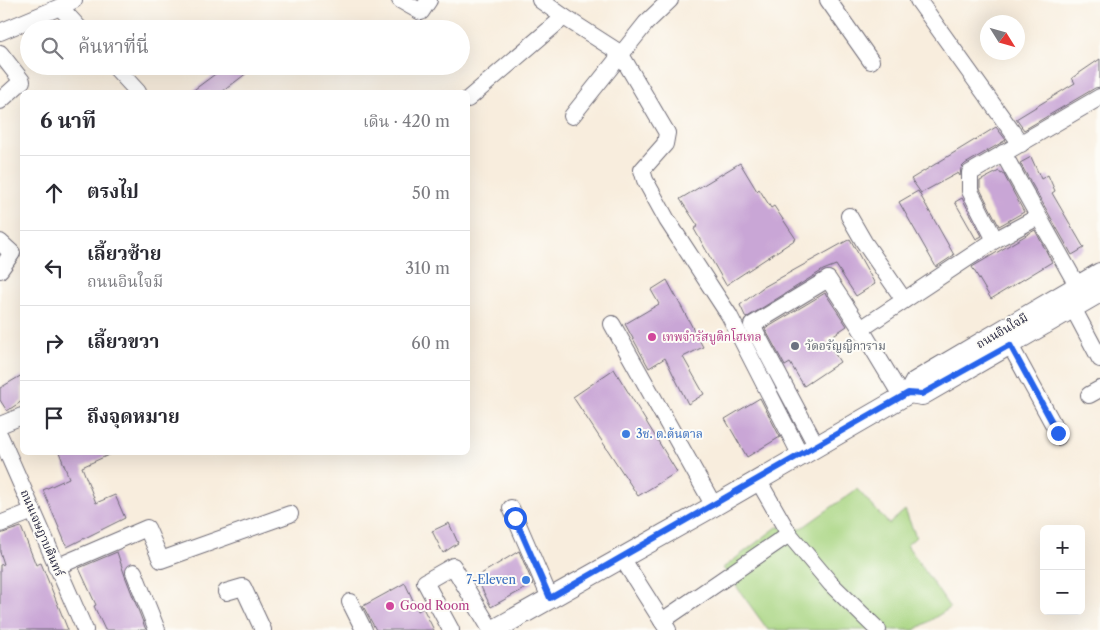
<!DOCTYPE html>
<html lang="th">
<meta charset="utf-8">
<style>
:root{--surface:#fff;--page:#f7f7f7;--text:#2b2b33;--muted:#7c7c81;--line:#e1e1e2}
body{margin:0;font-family:"Libre Caslon Text","Noto Serif Thai",serif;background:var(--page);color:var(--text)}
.controls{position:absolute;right:15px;bottom:15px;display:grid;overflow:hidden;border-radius:8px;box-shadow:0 5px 20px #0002}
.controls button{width:45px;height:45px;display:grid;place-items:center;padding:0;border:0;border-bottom:1px solid var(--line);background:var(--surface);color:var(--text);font:25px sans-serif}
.compass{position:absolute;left:980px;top:15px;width:45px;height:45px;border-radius:50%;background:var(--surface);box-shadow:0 5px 20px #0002;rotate:127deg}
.stop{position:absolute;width:15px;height:15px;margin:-11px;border:4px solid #2563eb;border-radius:50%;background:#fff}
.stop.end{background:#2563eb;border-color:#fff;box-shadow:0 1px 5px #0008}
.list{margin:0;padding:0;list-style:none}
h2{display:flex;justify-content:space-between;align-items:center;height:65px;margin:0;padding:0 20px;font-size:21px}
h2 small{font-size:16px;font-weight:400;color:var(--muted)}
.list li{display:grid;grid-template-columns:32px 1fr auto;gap:15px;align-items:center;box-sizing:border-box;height:75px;padding:0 20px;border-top:1px solid var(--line)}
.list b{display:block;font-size:19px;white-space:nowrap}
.list p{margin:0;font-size:16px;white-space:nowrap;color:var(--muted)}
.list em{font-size:16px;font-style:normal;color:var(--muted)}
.icon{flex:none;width:28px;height:28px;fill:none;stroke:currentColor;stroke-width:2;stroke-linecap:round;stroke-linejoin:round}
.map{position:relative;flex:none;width:1100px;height:630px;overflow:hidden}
.search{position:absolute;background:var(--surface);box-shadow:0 5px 20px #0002;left:20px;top:20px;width:450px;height:55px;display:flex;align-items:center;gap:12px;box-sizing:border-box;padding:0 18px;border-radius:28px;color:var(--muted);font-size:19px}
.panel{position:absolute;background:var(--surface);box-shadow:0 5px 20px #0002;left:20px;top:90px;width:450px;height:365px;border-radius:8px}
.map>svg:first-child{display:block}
</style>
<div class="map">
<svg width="1100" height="630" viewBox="0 0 1100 630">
<rect width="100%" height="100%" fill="#fdfcf7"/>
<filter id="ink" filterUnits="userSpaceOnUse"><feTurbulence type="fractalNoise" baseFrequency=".02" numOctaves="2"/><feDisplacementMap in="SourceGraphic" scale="10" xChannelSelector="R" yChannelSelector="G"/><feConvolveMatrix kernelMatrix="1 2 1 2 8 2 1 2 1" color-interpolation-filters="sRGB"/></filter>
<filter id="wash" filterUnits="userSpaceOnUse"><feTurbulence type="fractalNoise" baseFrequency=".0096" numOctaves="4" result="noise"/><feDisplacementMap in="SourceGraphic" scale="20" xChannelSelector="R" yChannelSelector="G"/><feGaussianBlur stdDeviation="1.12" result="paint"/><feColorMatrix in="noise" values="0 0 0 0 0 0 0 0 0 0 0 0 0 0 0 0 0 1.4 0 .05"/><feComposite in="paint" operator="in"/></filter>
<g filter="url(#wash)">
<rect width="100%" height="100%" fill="#f8eddd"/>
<polygon fill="#a9d582" stroke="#667c5e" points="857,489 889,524 905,510 916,537 907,545 950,608 915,630 768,630 723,568 777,527 802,528"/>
<g id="blocks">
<g fill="#c9a6d6">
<polygon points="1100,59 1100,87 1095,88 1024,130 1016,119 1075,83 1072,78"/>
<polygon points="226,66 256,66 222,92 191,92"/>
<polygon points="996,127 1006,140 965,164 961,168 960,176 958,173 921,193 911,179"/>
<polygon points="1031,157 1041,179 1048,175 1055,191 1052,193 1084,248 1072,255 1020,163"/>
<polygon points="740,163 757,191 759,189 771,208 774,206 796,239 726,285 694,229 698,226 680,199"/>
<polygon points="999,171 1001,174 1003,173 1024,212 999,226 980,189 980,181"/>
<polygon points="918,191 954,255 936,267 899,202"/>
<polygon points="962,198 982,236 976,239 955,202"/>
<polygon points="1035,230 1052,262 991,299 972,267"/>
<polygon points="850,239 875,284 856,296 836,265 823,270 746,318 740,305 762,288"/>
<polygon points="667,280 703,347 683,357 704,394 688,404 665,358 649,368 625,324 659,304 651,290"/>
<polygon points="825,293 847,326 826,340 840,362 804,386 790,363 785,366 765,329"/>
<polygon points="614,369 677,472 638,496 573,397"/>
<polygon points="22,375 22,401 7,411 0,400 0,388"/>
<polygon points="760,398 780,437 747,457 725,419"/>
<polygon points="59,452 115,452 82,467 96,503 115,495 125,518 67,547 43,490 69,478"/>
<polygon points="449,523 458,543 443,553 432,531"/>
<polygon points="21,527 36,565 41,563 68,630 0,630 0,565 4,564 0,552 0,534"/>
<polygon points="519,551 533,584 491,607 476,577"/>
<polygon points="117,552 125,576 146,630 105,630 94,606 96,605 79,568"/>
<polygon points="405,583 418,611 423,608 434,630 376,630 363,606"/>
</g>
</g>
</g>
<g filter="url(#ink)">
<use href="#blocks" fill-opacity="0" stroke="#6d6974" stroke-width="1"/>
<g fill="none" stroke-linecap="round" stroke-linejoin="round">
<defs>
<g id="minor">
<polyline points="74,0 60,7 80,29"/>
<polyline points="400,0 421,12 429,0"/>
<polyline points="540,0 564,17"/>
<polyline points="828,0 871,61"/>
<polyline points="918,0 1021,144"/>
<polyline points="0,32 60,7"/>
<polyline points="0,53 22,81 0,101"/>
<polyline points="114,66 138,92"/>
<polyline points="468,99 564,17 620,53 667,133 665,144 642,170 645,180 667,220 729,315 801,456"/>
<polyline points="572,116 646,23 670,0"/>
<polyline points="1003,153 1078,287"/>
<polyline points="849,216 864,242 904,300"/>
<polyline points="995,240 970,191 970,173 1100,97"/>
<polyline points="0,242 12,253 0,270"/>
<polyline points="1073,308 1100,359"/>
<polyline points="612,324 714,506"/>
<polyline points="1010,345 1058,433 1058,437"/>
<polyline points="1089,395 1100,389"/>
<polyline points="902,397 861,329 995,240 1038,217"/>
<polyline points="0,425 22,416"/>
<polyline points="0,436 85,630"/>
<polyline points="817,447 752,325 828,279 861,329"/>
<polyline points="758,480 789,534 831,584 878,630"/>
<polyline points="511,508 550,598"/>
<polyline points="0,524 33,511"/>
<polyline points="622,558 662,621"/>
<polyline points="56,567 147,528 161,560 290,514"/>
<polyline points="134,572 157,630"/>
<polyline points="226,592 243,587 263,630"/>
<polyline points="350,602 364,630"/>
<polyline points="451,630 425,582 453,566 491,630"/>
<polyline points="668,630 662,621 789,534"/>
</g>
<g id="major">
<polyline points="909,393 922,395 1100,292"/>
<polyline points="494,630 714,506 909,393 915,382 930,373 1100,273"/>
</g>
</defs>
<use href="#minor" stroke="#6d6974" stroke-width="18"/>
<use href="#major" stroke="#6d6974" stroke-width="22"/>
<use href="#minor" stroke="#fff" stroke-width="16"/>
<use href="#major" stroke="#fff" stroke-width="20"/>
</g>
</g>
<g fill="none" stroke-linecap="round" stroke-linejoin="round" filter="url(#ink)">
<polyline stroke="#2563eb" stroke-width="6" points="515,518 550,598 908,393 922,394 1010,345 1058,433"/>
</g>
<g fill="#d1479c" stroke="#fdfcf7" stroke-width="2">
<circle cx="652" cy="337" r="5"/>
<circle cx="390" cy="606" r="5"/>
</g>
<circle fill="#6b7280" stroke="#fdfcf7" stroke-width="2" cx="795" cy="346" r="5"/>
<g fill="#3f7fe0" stroke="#fdfcf7" stroke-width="2">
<circle cx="626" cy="434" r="5"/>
<circle cx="526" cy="580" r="5"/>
</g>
<g text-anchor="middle" stroke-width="4" stroke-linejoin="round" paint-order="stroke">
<g font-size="12" fill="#22223b" stroke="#fdfcf7">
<text transform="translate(1002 331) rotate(-30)" y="4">ถนนอินใจมี</text>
<text transform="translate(42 533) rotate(67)" y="4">ถนนเจษฎาบดินทร์</text>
</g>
<g font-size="12" fill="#b23c85" stroke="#fdfcf7" text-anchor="start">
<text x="662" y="341">เทพจำรัสบูติกโฮเทล</text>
<text x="400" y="610">Good Room</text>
</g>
<g font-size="12" fill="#5b616d" stroke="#fdfcf7" text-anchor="start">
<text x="805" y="350">วัดอรัญญิการาม</text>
</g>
<g font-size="12" fill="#366cbe" stroke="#fdfcf7" text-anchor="start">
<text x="636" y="438">3ช. ต.ต้นตาล</text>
<text x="516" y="584" text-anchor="end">7-Eleven</text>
</g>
</g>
</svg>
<div class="controls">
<button>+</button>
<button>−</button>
</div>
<svg class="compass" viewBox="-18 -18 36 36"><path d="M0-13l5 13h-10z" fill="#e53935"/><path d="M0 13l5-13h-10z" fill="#7c7c81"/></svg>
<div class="stop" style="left:515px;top:518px"></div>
<div class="stop end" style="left:1058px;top:433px"></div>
<div class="search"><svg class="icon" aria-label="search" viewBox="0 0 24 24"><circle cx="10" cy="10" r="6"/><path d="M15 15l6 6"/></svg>ค้นหาที่นี่</div>
<section class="panel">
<h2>6 นาที<small>เดิน · 420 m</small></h2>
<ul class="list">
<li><svg class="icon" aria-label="ahead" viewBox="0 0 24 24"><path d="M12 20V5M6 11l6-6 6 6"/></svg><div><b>ตรงไป</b></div><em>50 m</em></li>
<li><svg class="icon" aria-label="left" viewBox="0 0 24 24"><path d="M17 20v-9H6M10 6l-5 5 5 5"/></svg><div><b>เลี้ยวซ้าย</b><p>ถนนอินใจมี</p></div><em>310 m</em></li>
<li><svg class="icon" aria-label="right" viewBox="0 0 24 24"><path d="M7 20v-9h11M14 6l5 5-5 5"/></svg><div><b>เลี้ยวขวา</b></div><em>60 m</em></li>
<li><svg class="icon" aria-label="arrive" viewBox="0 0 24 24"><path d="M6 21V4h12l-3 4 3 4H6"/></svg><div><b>ถึงจุดหมาย</b></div></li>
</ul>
</section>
</div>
